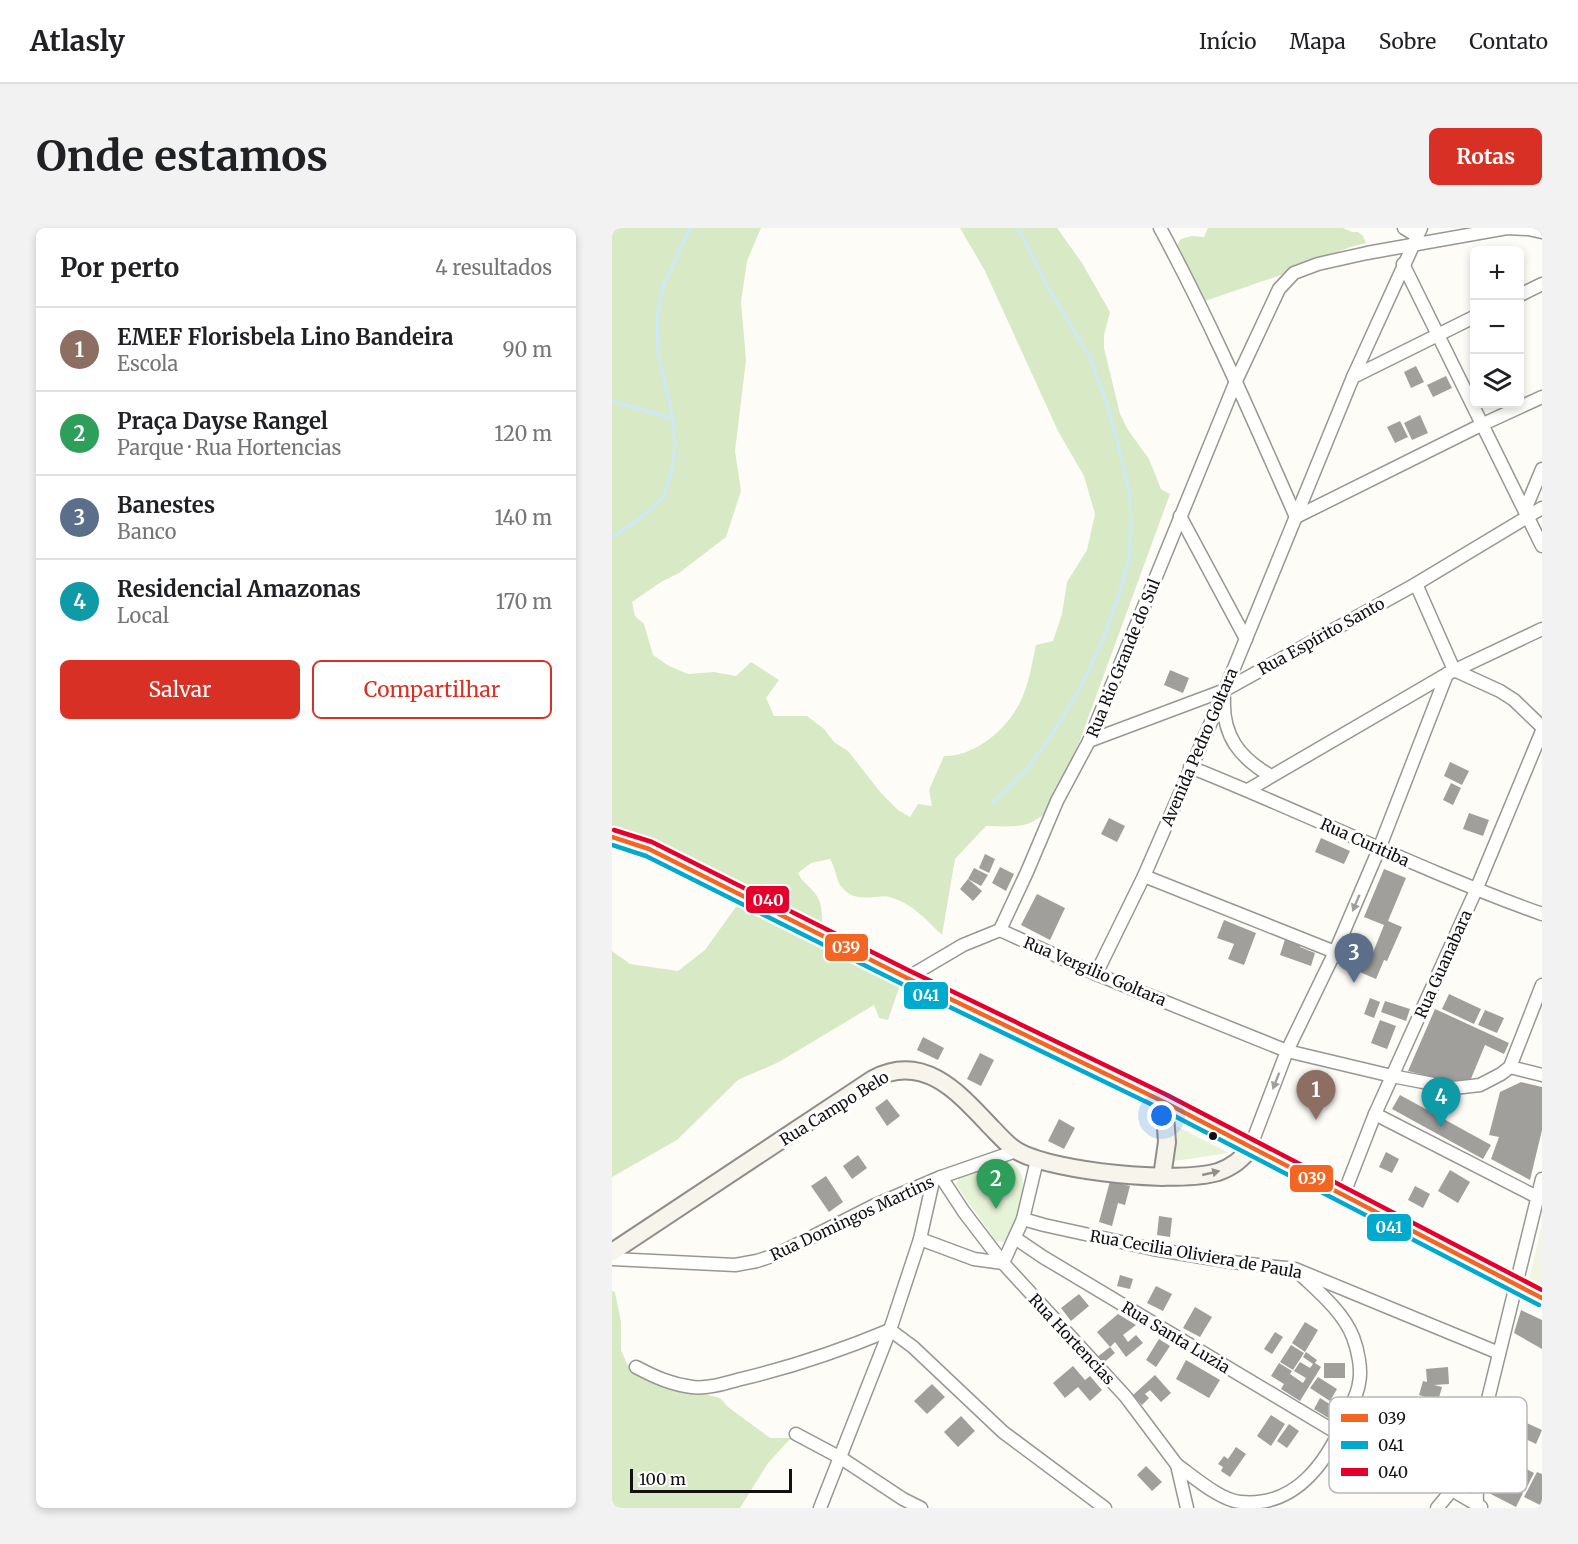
<!DOCTYPE html>
<html lang="pt">
<meta charset="utf-8">
<style>
:root{--surface:#fff;--page:#f2f2f2;--text:#202124;--muted:#757577;--line:#e0e0e0;--accent:#d93025}
body{margin:0;font-family:Merriweather,serif;background:var(--page);color:var(--text)}
.controls{position:absolute;right:18px;top:18px;display:grid;overflow:hidden;border-radius:9px;box-shadow:0 3px 9px #0003}
.controls button{width:54px;height:54px;display:grid;place-items:center;padding:0;border:0;border-bottom:2px solid var(--line);background:var(--surface);color:var(--text);font:30px sans-serif}
.scale{position:absolute;left:18px;bottom:15px;width:162px;box-sizing:border-box;padding-left:6px;border:3px solid #111;border-top:0;font-size:16px;line-height:21px;white-space:nowrap;color:#111;-webkit-text-stroke:4px #fff;paint-order:stroke}
.you{position:absolute;left:550px;top:888px;width:21px;height:21px;margin:-15px;border:4px solid #fff;border-radius:50%;background:#1a73e8;box-shadow:0 0 0 9px #1a73e833}
.badge{display:grid;place-items:center;width:39px;height:39px;border-radius:50%;background:var(--accent);color:#fff;font-size:20px;font-weight:700}
.pin{position:absolute;translate:-50% -50px;filter:drop-shadow(0 2px 3px #0008)}
.pin::after{content:'';position:absolute;top:32px;width:21px;height:18px;background:inherit;clip-path:polygon(0 0,100% 0,50% 100%)}
.list{margin:0;padding:0;list-style:none}
h2{display:flex;justify-content:space-between;align-items:center;height:78px;margin:0;padding:0 24px;font-size:26px}
h2 small{font-size:20px;font-weight:400;color:var(--muted)}
.list li{display:grid;grid-template-columns:39px 1fr auto;gap:18px;align-items:center;box-sizing:border-box;height:84px;padding:0 24px;border-top:2px solid var(--line)}
.list b{display:block;font-size:22px;white-space:nowrap}
.list p{margin:0;font-size:20px;white-space:nowrap;color:var(--muted)}
.list em{font-size:20px;font-style:normal;color:var(--muted)}
.actions{display:flex;gap:12px;padding:18px 24px}
.actions a{flex:1;padding:14px 0;border:2px solid var(--accent);border-radius:9px;text-align:center;font-size:21px;color:var(--accent)}
.actions .main{background:var(--accent);color:#fff}
.icon{flex:none;width:33px;height:33px;fill:none;stroke:currentColor;stroke-width:2;stroke-linecap:round;stroke-linejoin:round}
.map{position:relative;flex:none;width:930px;height:1280px;overflow:hidden;border-radius:9px}
header{display:flex;align-items:center;gap:36px;box-sizing:border-box;height:84px;padding:0 30px;background:var(--surface);border-bottom:2px solid var(--line)}
header strong{font-size:28px}
nav{display:flex;gap:33px;margin-inline-start:auto;font-size:21px}
.intro{display:flex;align-items:center;justify-content:space-between;box-sizing:border-box;height:144px;padding:0 36px}
h1{margin:0;font-size:42px}
.button{padding:15px 27px;border-radius:9px;background:var(--accent);color:#fff;font-size:21px;font-weight:700}
main{display:flex;gap:36px;padding:0 36px}
aside{flex:1;background:var(--surface);border-radius:9px;box-shadow:0 3px 9px #0003}
.map>svg:first-child{display:block}
</style>
<header>
<strong>Atlasly</strong>
<nav><a>Início</a><a>Mapa</a><a>Sobre</a><a>Contato</a></nav>
</header>
<div class="intro"><h1>Onde estamos</h1><a class="button">Rotas</a></div>
<main>
<aside>
<h2>Por perto<small>4 resultados</small></h2>
<ul class="list">
<li><span class="badge" style="background:#8d6e63">1</span><div><b>EMEF Florisbela Lino Bandeira</b><p>Escola</p></div><em>90 m</em></li>
<li><span class="badge" style="background:#2e9e5b">2</span><div><b>Praça Dayse Rangel</b><p>Parque · Rua Hortencias</p></div><em>120 m</em></li>
<li><span class="badge" style="background:#5c6f8a">3</span><div><b>Banestes</b><p>Banco</p></div><em>140 m</em></li>
<li><span class="badge" style="background:#0f9aa8">4</span><div><b>Residencial Amazonas</b><p>Local</p></div><em>170 m</em></li>
</ul>
<div class="actions"><a class="main">Salvar</a><a>Compartilhar</a></div>
</aside>
<div class="map">
<svg width="930" height="1280" viewBox="0 0 930 1280">
<rect width="100%" height="100%" fill="#fdfcf7"/>
<g fill="#e7f3d7">
<polygon points="564,898 617,925 562,933"/>
<path d="M392,932C417,941 412,959 407,981C404,992 401,1002 395,1013L391,1014L384,1013L344,957L348,948Z"/>
</g>
<g fill="#d8eac5">
<path d="M0,0H149L135,33L129,74L134,132L123,223L129,263L114,309L67,345L49,354L20,374L23,388L32,396L41,427L57,438L76,446L102,444L124,448L139,434L167,452L154,470L162,488H195L212,501L222,514L236,523L269,565L286,582L298,589L306,576L320,578L317,562L332,528C359,529 389,506 403,483C416,464 419,439 424,417L441,413L450,386L455,354L475,322L483,286L472,248L446,203L373,43L348,0H445L470,35L498,84L492,107V120L508,186L516,202L537,231L549,261L558,266L445,575C418,601 409,599 374,598L343,631L330,707C314,692 303,678 281,670C264,664 244,679 228,657C224,651 224,641 218,631L199,635L186,645C190,654 195,656 201,663C211,673 210,687 210,700L0,601Z"/>
<polygon points="596,0 731,0 740,4 746,4 751,8 754,15 738,19 666,48 593,73 564,20 569,11 580,8 592,9"/>
<polygon points="126,676 288,757 276,792 267,790 262,777 167,834 126,852 65,912 0,949 0,723 18,736 66,743 93,722"/>
<polygon points="0,1063 3,1064 9,1094 9,1122 15,1136 28,1147 50,1155 108,1170 116,1179 158,1210 179,1210 156,1235 128,1280 0,1280"/>
</g>
<polygon fill="#f0f6e1" points="930,997 930,1058 917,1052"/>
<g fill="none" stroke-linecap="round" stroke-linejoin="round">
<g stroke="#cde8f7" stroke-width="3">
<polyline points="0,173 61,191"/>
<polyline points="0,309 23,294 51,270 59,247 63,219 61,191 46,125 45,87 51,59 78,0"/>
<polyline points="381,574 412,545 439,508 468,461 491,411 505,373 517,330 519,297 518,266 506,217 495,176 478,129 437,61 406,0"/>
</g>
</g>
<g fill="#a19f9c">
<polygon points="804,138 812,154 799,160 792,144"/>
<polygon points="834,148 840,160 821,169 815,157"/>
<polygon points="808,187 816,205 800,212 792,195"/>
<polygon points="788,193 796,209 783,215 775,199"/>
<polygon points="558,442 577,450 571,465 552,457"/>
<polygon points="838,534 857,543 850,557 832,548"/>
<polygon points="839,555 849,560 841,577 831,572"/>
<polygon points="857,585 877,592 871,608 851,601"/>
<polygon points="497,590 513,598 505,614 489,606"/>
<polygon points="709,610 738,623 732,636 703,624"/>
<polygon points="373,626 383,631 377,645 367,640"/>
<polygon points="388,639 402,646 394,663 380,655"/>
<polygon points="362,640 376,647 369,658 356,651"/>
<polygon points="772,641 794,650 776,693 790,699 775,733 772,732 764,751 729,736 735,721 756,729 757,726 760,727 772,697 752,689"/>
<polygon points="356,651 370,663 361,673 348,661"/>
<polygon points="425,666 453,680 438,712 409,697"/>
<polygon points="612,692 644,705 632,737 616,731 622,716 605,710"/>
<polygon points="674,708 690,713 688,719 703,725 699,738 668,727"/>
<polygon points="837,766 869,781 862,796 830,781"/>
<polygon points="758,770 768,774 762,790 752,786"/>
<polygon points="773,773 798,781 794,793 769,784"/>
<polygon points="823,781 897,815 892,826 873,817 856,858 796,843"/>
<polygon points="873,782 892,790 885,805 866,797"/>
<polygon points="768,792 784,798 775,821 759,815"/>
<polygon points="311,809 332,820 326,832 305,822"/>
<polygon points="368,825 382,832 369,858 355,851"/>
<polygon points="909,854 930,859 930,902 918,952 879,931 887,909 877,907 888,864"/>
<polygon points="788,867 879,917 871,931 780,881"/>
<polygon points="275,871 288,888 275,898 263,880"/>
<polygon points="447,891 463,900 452,921 436,913"/>
<polygon points="774,924 787,931 780,945 767,939"/>
<polygon points="246,927 255,940 240,951 231,938"/>
<polygon points="838,942 858,954 846,975 826,963"/>
<polygon points="214,948 231,974 217,984 199,958"/>
<polygon points="498,953 518,958 513,977 506,975 500,998 487,994"/>
<polygon points="803,958 818,966 811,980 796,972"/>
<polygon points="547,988 560,990 558,1009 545,1007"/>
<polygon points="508,1047 521,1051 518,1061 505,1058"/>
<polygon points="544,1058 560,1066 551,1083 535,1075"/>
<polygon points="467,1066 477,1078 459,1093 449,1080"/>
<polygon points="583,1079 600,1089 588,1109 571,1100"/>
<polygon points="909,1082 930,1092 930,1121 902,1105"/>
<polygon points="506,1086 524,1097 511,1107 516,1114 524,1107 531,1115 514,1129 503,1114 498,1119 485,1104"/>
<polygon points="693,1094 706,1102 693,1124 680,1115"/>
<polygon points="663,1104 671,1109 660,1126 652,1121"/>
<polygon points="547,1111 558,1118 544,1139 534,1132"/>
<polygon points="679,1117 692,1125 681,1142 668,1134"/>
<polygon points="498,1119 503,1125 490,1136 484,1130"/>
<polygon points="694,1124 705,1132 703,1135 709,1139 688,1173 669,1161 672,1156 659,1148 667,1135 680,1143 678,1146 691,1155 694,1150 682,1143 688,1134 698,1140 701,1136 691,1129"/>
<polygon points="574,1132 608,1152 597,1170 564,1151"/>
<rect x="712" y="1135" width="21" height="15"/>
<polygon points="461,1138 473,1152 478,1148 490,1162 478,1173 466,1159 453,1170 441,1155"/>
<polygon points="836,1139 837,1156 822,1157 830,1159 826,1173 807,1167 811,1153 815,1154 814,1141"/>
<polygon points="543,1147 559,1165 549,1174 538,1162 533,1166 537,1170 530,1177 521,1167"/>
<polygon points="706,1149 725,1161 718,1173 698,1160"/>
<polygon points="320,1156 333,1169 315,1186 302,1173"/>
<polygon points="708,1170 724,1180 718,1191 702,1181"/>
<polygon points="659,1187 673,1196 659,1218 645,1208"/>
<polygon points="349,1188 363,1203 346,1219 332,1204"/>
<polygon points="906,1191 930,1202 924,1216 899,1204"/>
<polygon points="677,1196 687,1203 675,1220 665,1213"/>
<polygon points="624,1219 634,1226 618,1249 609,1243 611,1239 606,1236 612,1228 616,1231"/>
<polygon points="907,1237 922,1245 913,1263 898,1255"/>
<polygon points="534,1238 550,1254 540,1263 525,1247"/>
<polygon points="925,1244 930,1246 930,1274 928,1277 912,1269"/>
<polygon points="879,1248 911,1265 904,1279 871,1262"/>
</g>
<g fill="none" stroke-linecap="round" stroke-linejoin="round">
<defs>
<g id="street">
<path d="M548,0C599,94 641,192 684,289"/>
<polyline points="792,0 805,8"/>
<polyline points="791,36 930,318"/>
<polyline points="908,67 930,56"/>
<polyline points="741,149 862,89"/>
<polyline points="913,282 930,241"/>
<polyline points="568,288 634,411"/>
<polyline points="684,289 869,197 930,169"/>
<polyline points="804,356 842,442 888,463 902,472 930,499"/>
<path d="M612,470C610,508 628,530 659,548"/>
<polyline points="477,513 613,462 804,356 930,280"/>
<path d="M578,539C696,586 810,643 930,686"/>
<polyline points="636,562 835,446 930,401"/>
<polyline points="532,648 723,724"/>
<polyline points="388,702 415,644 445,573 477,513 624,153 667,61 682,45 706,36 755,25 895,0 916,1 930,4"/>
<polyline points="484,746 532,648 613,462 741,149 809,0"/>
<polyline points="295,750 351,717 388,702 484,746 675,823 780,848 842,860 868,857 889,846 898,839"/>
<polyline points="898,839 930,757"/>
<polyline points="898,839 930,847"/>
<polyline points="763,886 925,969"/>
<polyline points="638,920 675,823 723,724 767,621 835,446"/>
<polyline points="329,949 352,984 391,1035 514,1169 565,1237 575,1280"/>
<polyline points="731,968 763,886 864,662 930,503"/>
<polyline points="411,991 432,997 541,1021 620,1034 683,1041 887,1125"/>
<polyline points="403,1010 431,1029 727,1206"/>
<polyline points="308,1011 362,1031 391,1035 411,991 425,932"/>
<polyline points="0,1031 123,1037 145,1033 166,1026 263,977 329,949 404,923"/>
<path d="M24,1139C43,1149 58,1156 80,1159C95,1161 114,1155 129,1151C180,1139 230,1122 278,1102L301,1119L391,1204L493,1280"/>
<polyline points="184,1206 229,1230 291,1271 309,1280"/>
<polyline points="864,1221 865,1280"/>
<path d="M565,1237C582,1249 608,1272 628,1274C684,1280 715,1234 734,1189C738,1179 746,1166 747,1155C750,1142 746,1122 741,1109C731,1084 708,1065 688,1046"/>
<polyline points="840,1262 869,1279"/>
<polyline points="208,1280 278,1102 308,1011 321,953"/>
<polyline points="825,1280 840,1262 864,1220 930,951"/>
</g>
<g id="secondary">
<polyline points="0,609 37,621 295,750 552,874 930,1070"/>
<polyline points="550,949 555,914 552,874"/>
<path d="M0,1024L261,851C312,824 347,865 380,900C388,908 397,919 407,924C444,944 566,956 606,944C620,939 630,932 638,920"/>
</g>
</defs>
<use href="#street" stroke="#979795" stroke-width="15"/>
<use href="#secondary" stroke="#8e8d8b" stroke-width="20"/>
<use href="#street" stroke="#fffffe" stroke-width="12"/>
<use href="#secondary" stroke="#f6f4eb" stroke-width="16"/>
<defs>
<polyline id="bus-1" points="0,609 37,621 295,750 552,874 930,1070"/>
<polyline id="bus-2" points="0,617 34,628 292,757 549,881 927,1077"/>
<polyline id="bus-3" points="2,602 40,614 298,743 555,867 930,1062"/>
</defs>
<use href="#bus-1" stroke="#fff" stroke-width="9"/>
<use href="#bus-2" stroke="#fff" stroke-width="9"/>
<use href="#bus-3" stroke="#fff" stroke-width="9"/>
<use href="#bus-1" stroke="#f26522" stroke-width="4.5"/>
<use href="#bus-2" stroke="#00a9ce" stroke-width="4.5"/>
<use href="#bus-3" stroke="#e4002b" stroke-width="4.5"/>
</g>
<defs><path id="oneway-solid" d="M-6-.8H1V-3.2L6.5 0L1 3.2V.8H-6Z" transform="scale(1.5)"/></defs>
<g fill="#a0a09f">
<use href="#oneway-solid" transform="translate(744 675) rotate(113)"/>
<use href="#oneway-solid" transform="translate(664 853) rotate(111)"/>
</g>
<use fill="#8f8e89" href="#oneway-solid" transform="translate(599 945) rotate(-13)"/>
<circle fill="#111" stroke="#fff" stroke-width="2" cx="601" cy="908" r="5"/>
<g text-anchor="middle" stroke-width="6" stroke-linejoin="round" paint-order="stroke">
<g font-size="16" fill="#111" stroke="#fff">
<text transform="translate(709 408) rotate(-29)" y="6">Rua Espírito Santo</text>
<text transform="translate(511 430) rotate(-68)" y="6">Rua Rio Grande do Sul</text>
<text transform="translate(587 519) rotate(-67)" y="6">Avenida Pedro Goltara</text>
<text transform="translate(753 614) rotate(24)" y="6">Rua Curitiba</text>
<text transform="translate(831 736) rotate(-66)" y="6">Rua Guanabara</text>
<text transform="translate(483 743) rotate(23)" y="6">Rua Vergilio Goltara</text>
<text transform="translate(222 880) rotate(-32)" y="6">Rua Campo Belo</text>
<text transform="translate(240 990) rotate(-25)" y="6">Rua Domingos Martins</text>
<text transform="translate(584 1026) rotate(10)" y="6">Rua Cecilia Oliviera de Paula</text>
<text transform="translate(564 1109) rotate(31)" y="6">Rua Santa Luzia</text>
<text transform="translate(460 1111) rotate(47)" y="6">Rua Hortencias</text>
</g>
</g>
<rect x="717" y="1169" width="198" height="96" rx="9" fill="#fff" stroke="#b8b8b8" stroke-width="1.5"/>
<rect x="729" y="1186" width="27" height="8" fill="#f26522"/>
<rect x="729" y="1213" width="27" height="8" fill="#00a9ce"/>
<rect x="729" y="1240" width="27" height="8" fill="#e4002b"/>
<g font-size="16" fill="#111">
<text x="766" y="1196">039</text>
<text x="766" y="1223">041</text>
<text x="766" y="1250">040</text>
</g>
<g stroke="#fff" stroke-width="2">
<rect x="133" y="657" width="45" height="29" rx="6" fill="#e4002b"/>
<rect x="212" y="705" width="45" height="29" rx="6" fill="#f26522"/>
<rect x="291" y="753" width="46" height="29" rx="6" fill="#00a9ce"/>
<rect x="677" y="936" width="45" height="29" rx="6" fill="#f26522"/>
<rect x="754" y="985" width="46" height="29" rx="6" fill="#00a9ce"/>
</g>
<g font-size="16" text-anchor="middle" font-weight="bold" fill="#fff">
<text x="156" y="678">040</text>
<text x="234" y="725">039</text>
<text x="314" y="773">041</text>
<text x="700" y="956">039</text>
<text x="777" y="1005">041</text>
</g>
</svg>
<div class="controls">
<button>+</button>
<button>−</button>
<button><svg class="icon" aria-label="layers" viewBox="0 0 24 24"><path d="M12 4l9 5-9 5-9-5zM3 14l9 5 9-5"/></svg></button>
</div>
<div class="scale">100 m</div>
<div class="you"></div>
<div class="pin badge" style="left:704px;top:892px;background:#8d6e63">1</div>
<div class="pin badge" style="left:384px;top:981px;background:#2e9e5b">2</div>
<div class="pin badge" style="left:742px;top:755px;background:#5c6f8a">3</div>
<div class="pin badge" style="left:829px;top:899px;background:#0f9aa8">4</div>
</div>
</main>
